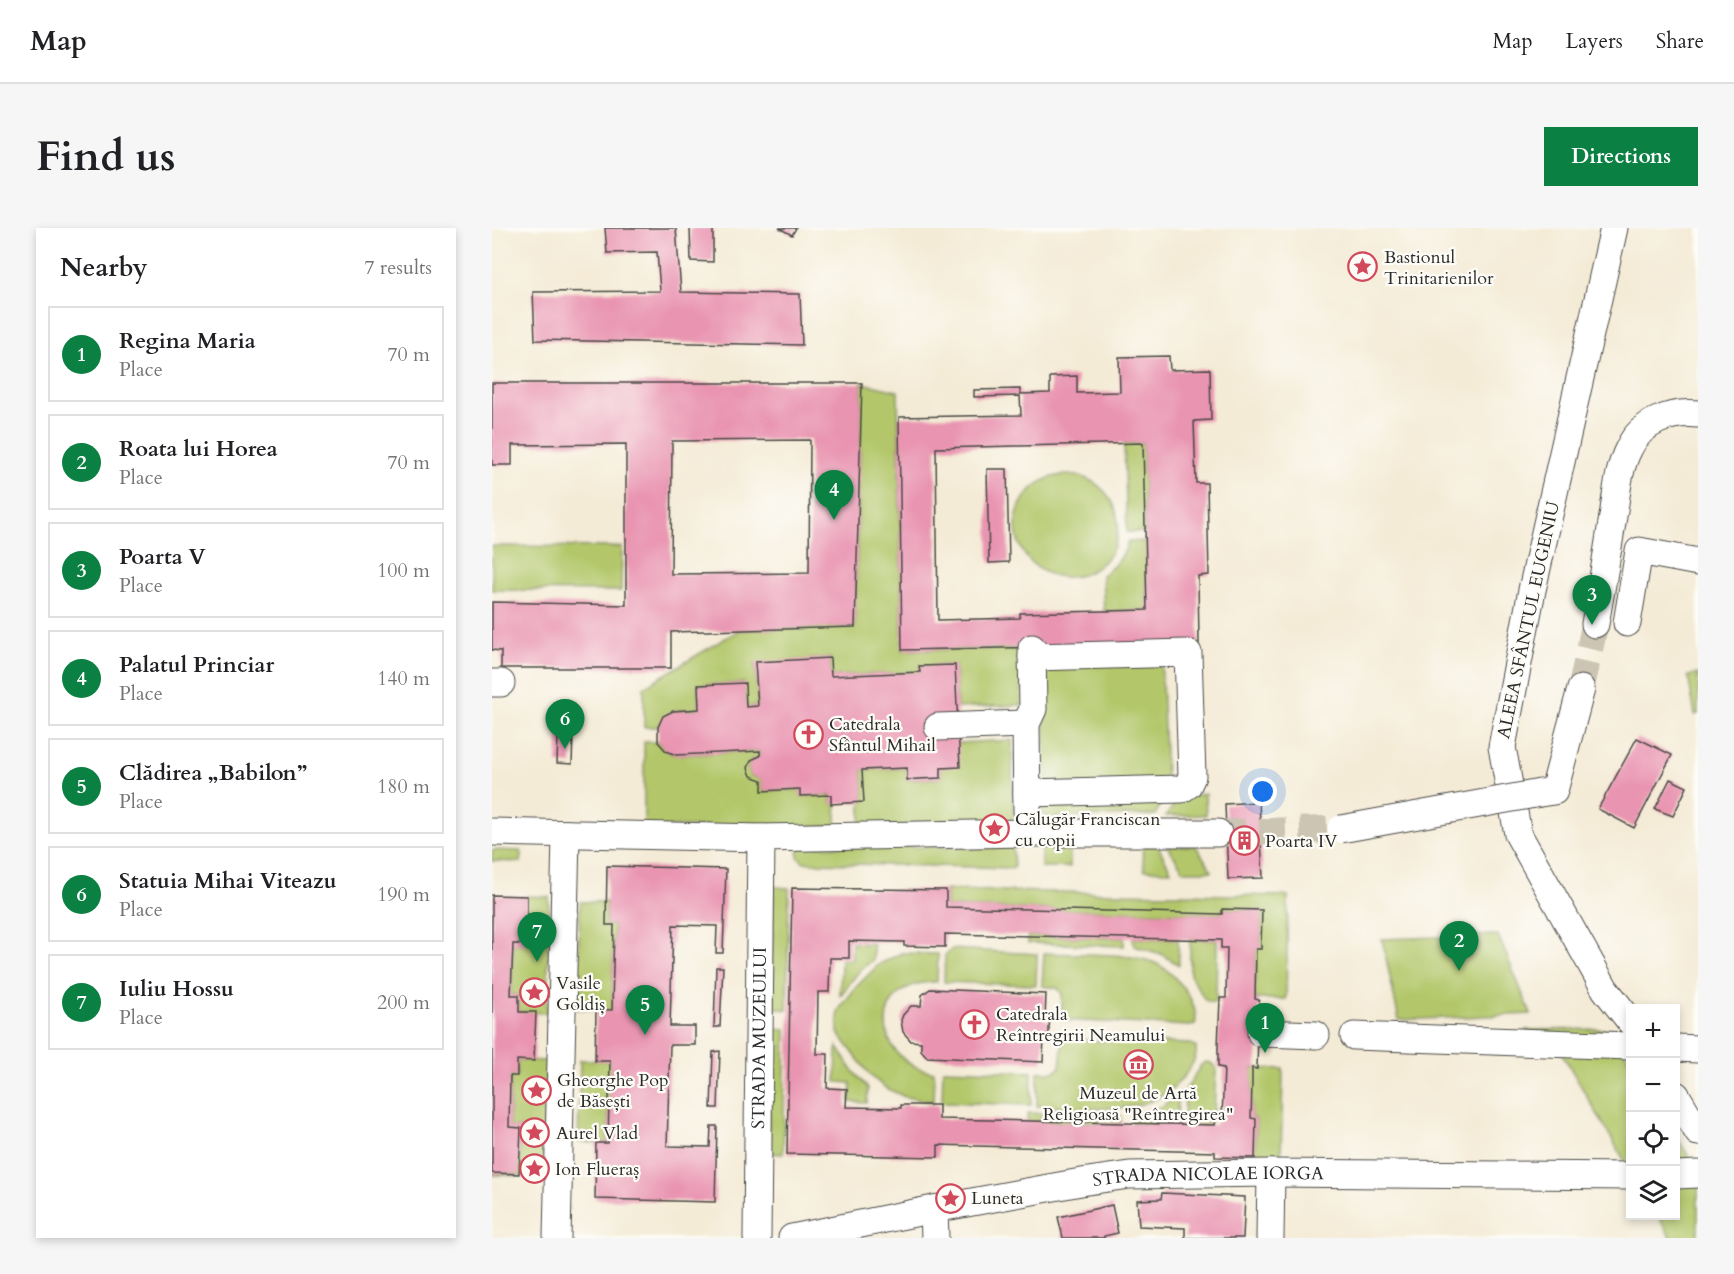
<!DOCTYPE html>
<meta charset="utf-8">
<style>
:root{--surface:#fff;--page:#f6f6f6;--text:#202124;--muted:#757577;--line:#e0e0e0;--accent:#0b8043}
body{margin:0;font-family:Cardo,serif;background:var(--page);color:var(--text)}
.controls{position:absolute;right:18px;bottom:18px;display:grid;overflow:hidden;border-radius:0px;box-shadow:0 3px 9px #0003}
.controls button{width:54px;height:54px;display:grid;place-items:center;padding:0;border:0;border-bottom:2px solid var(--line);background:var(--surface);color:var(--text);font:30px sans-serif}
.you{position:absolute;left:771px;top:564px;width:21px;height:21px;margin:-15px;border:4px solid #fff;border-radius:50%;background:#1a73e8;box-shadow:0 0 0 9px #1a73e833}
.badge{display:grid;place-items:center;width:39px;height:39px;border-radius:50%;background:var(--accent);color:#fff;font-size:20px;font-weight:700}
.pin{position:absolute;translate:-50% -50px;filter:drop-shadow(0 2px 3px #0008)}
.pin::after{content:'';position:absolute;top:32px;width:21px;height:18px;background:inherit;clip-path:polygon(0 0,100% 0,50% 100%)}
.list{margin:0;padding:0;list-style:none}
h2{display:flex;justify-content:space-between;align-items:center;height:78px;margin:0;padding:0 24px;font-size:26px}
h2 small{font-size:20px;font-weight:400;color:var(--muted)}
.list li{display:grid;grid-template-columns:39px 1fr auto;gap:18px;align-items:center;box-sizing:border-box;height:96px;margin:0 12px 12px;padding:0 12px;border:2px solid var(--line);border-radius:0px}
.list b{display:block;font-size:22px;white-space:nowrap}
.list p{margin:0;font-size:20px;white-space:nowrap;color:var(--muted)}
.list em{font-size:20px;font-style:normal;color:var(--muted)}
.icon{flex:none;width:33px;height:33px;fill:none;stroke:currentColor;stroke-width:2;stroke-linecap:round;stroke-linejoin:round}
.map{position:relative;flex:none;width:1206px;height:1010px;overflow:hidden;border-radius:0px}
header{display:flex;align-items:center;gap:36px;box-sizing:border-box;height:84px;padding:0 30px;background:var(--surface);border-bottom:2px solid var(--line)}
header strong{font-size:28px}
nav{display:flex;gap:33px;margin-inline-start:auto;font-size:21px}
.intro{display:flex;align-items:center;justify-content:space-between;box-sizing:border-box;height:144px;padding:0 36px}
h1{margin:0;font-size:42px}
.button{padding:15px 27px;border-radius:0px;background:var(--accent);color:#fff;font-size:21px;font-weight:700}
main{display:flex;gap:36px;padding:0 36px}
aside{flex:1;background:var(--surface);border-radius:0px;box-shadow:0 3px 9px #0003}
.map>svg:first-child{display:block}
</style>
<header>
<strong>Map</strong>
<nav><a>Map</a><a>Layers</a><a>Share</a></nav>
</header>
<div class="intro"><h1>Find us</h1><a class="button">Directions</a></div>
<main>
<aside>
<h2>Nearby<small>7 results</small></h2>
<ul class="list">
<li><span class="badge">1</span><div><b>Regina Maria</b><p>Place</p></div><em>70 m</em></li>
<li><span class="badge">2</span><div><b>Roata lui Horea</b><p>Place</p></div><em>70 m</em></li>
<li><span class="badge">3</span><div><b>Poarta V</b><p>Place</p></div><em>100 m</em></li>
<li><span class="badge">4</span><div><b>Palatul Princiar</b><p>Place</p></div><em>140 m</em></li>
<li><span class="badge">5</span><div><b>Clădirea „Babilon”</b><p>Place</p></div><em>180 m</em></li>
<li><span class="badge">6</span><div><b>Statuia Mihai Viteazu</b><p>Place</p></div><em>190 m</em></li>
<li><span class="badge">7</span><div><b>Iuliu Hossu</b><p>Place</p></div><em>200 m</em></li>
</ul>
</aside>
<div class="map">
<svg width="1206" height="1010" viewBox="0 0 1206 1010">
<rect width="100%" height="100%" fill="#fdfcf7"/>
<filter id="ink" filterUnits="userSpaceOnUse"><feTurbulence type="fractalNoise" baseFrequency=".0167" numOctaves="2"/><feDisplacementMap in="SourceGraphic" scale="12" xChannelSelector="R" yChannelSelector="G"/><feConvolveMatrix kernelMatrix="1 2 1 2 8 2 1 2 1" color-interpolation-filters="sRGB"/></filter>
<filter id="wash" filterUnits="userSpaceOnUse"><feTurbulence type="fractalNoise" baseFrequency=".008" numOctaves="4" result="noise"/><feDisplacementMap in="SourceGraphic" scale="24" xChannelSelector="R" yChannelSelector="G"/><feGaussianBlur stdDeviation="1.35" result="paint"/><feColorMatrix in="noise" values="0 0 0 0 0 0 0 0 0 0 0 0 0 0 0 0 0 1.4 0 .05"/><feComposite in="paint" operator="in"/></filter>
<g filter="url(#wash)">
<rect width="100%" height="100%" fill="#f4ebd6"/>
<g fill="#b3c76b" stroke="#6f794b" stroke-width="1.5">
<path d="M370,155L406,163L410,422L529,421L530,477L465,480L463,437L428,438V444L339,448L338,430L263,435L266,478L254,479L252,455L206,457L207,481C187,482 176,479 166,499H152V459L247,402L363,399Z"/>
<polygon points="651,215 653,304 635,304 632,216"/>
<circle cx="575" cy="298" r="51"/>
<path d="M654,313L655,382L612,383L610,347C622,339 632,329 636,314Z"/>
<polygon points="0,318 130,319 129,363 0,362"/>
<polygon points="669,428 674,551 554,560 551,431"/>
<polygon points="1206,446 1206,486 1203,487 1196,448"/>
<polygon points="520,512 521,598 369,598 369,574 372,574 370,542 415,540 416,552 449,550 449,540 466,515"/>
<polygon points="152,514 166,514 174,523 184,527 268,523 268,528 259,532 256,540 259,548 270,552 270,563 308,561 309,568 339,567 339,575 344,576 344,598 152,599"/>
<polygon points="713,566 714,587 674,588 688,568"/>
<polygon points="673,569 663,587 553,589 550,584 550,578"/>
<polygon points="311,618 521,620 522,640 319,635 312,634 306,629 306,623"/>
<polygon points="650,618 666,618 679,643 652,642"/>
<polygon points="675,618 704,618 720,643 692,643"/>
<rect x="549" y="619" width="29" height="20"/>
<polygon points="0,622 29,623 29,634 0,633"/>
<polygon points="281,659 297,660 295,782 283,780 280,775"/>
<polygon points="454,662 796,668 794,771 763,771 764,721 769,720 770,682 730,681 730,686 454,679"/>
<polygon points="35,668 57,669 55,785 27,784 27,767 19,767 21,716 35,715"/>
<polygon points="88,674 114,674 114,697 122,697 120,782 85,781"/>
<polygon points="1006,707 1039,786 907,792 890,711"/>
<polygon points="536,708 632,710 632,718 536,715"/>
<polygon points="641,710 686,711 687,737 669,726 642,718"/>
<polygon points="698,712 725,712 724,773 721,775 713,772 698,747"/>
<polygon points="360,715 381,716 381,732 368,742 348,768 349,732 360,732"/>
<polygon points="460,721 545,726 544,757 452,754 453,727"/>
<path d="M409,725L446,726L445,754C377,752 378,834 442,844L441,874L413,869L392,859L377,846L346,805V783L364,759L386,737Z"/>
<path d="M552,725C582,727 641,723 667,737C678,743 685,752 693,762C700,772 706,785 703,797L698,798L570,792V766L565,760L550,758Z"/>
<polygon points="294,801 291,926 276,925 279,806 283,802"/>
<polygon points="1119,801 1138,833 1138,942 1065,817 1033,802"/>
<path d="M571,811L699,816L704,819C706,830 698,840 692,848C657,893 595,879 545,878L546,844H562L568,839Z"/>
<polygon points="345,818 361,843 376,860 375,875 358,874 359,855 344,854"/>
<polygon points="25,832 54,833 51,948 0,947 0,945 27,945 29,900 17,899 18,848 25,848"/>
<polygon points="88,832 118,833 116,915 86,914"/>
<polygon points="713,834 719,835 724,840 722,886 718,887 718,897 692,897 693,863 709,837"/>
<polygon points="760,840 791,841 789,931 763,930 764,891 759,890"/>
<polygon points="451,841 540,844 539,877 450,874"/>
<polygon points="685,867 686,896 640,895 640,887 669,879"/>
<polygon points="536,885 629,888 629,895 535,893"/>
<polygon points="1184,907 1206,944 1206,1010 1179,1010 1166,988 1184,988"/>
</g>
<g id="blocks">
<g fill="#e994b1" fill-rule="evenodd">
<polygon points="113,0 184,0 189,64 308,66 310,117 43,112 41,64 168,63 165,24 115,25"/>
<polygon points="198,0 221,0 221,34 199,33"/>
<polygon points="287,0 304,0 300,7"/>
<path d="M677,128L678,142L718,141L719,192L702,193L704,255H715L717,347L706,348L707,416L410,422L407,189L529,187L528,168L482,169V162L528,161V166L558,165V149L585,148V165L628,164L627,129ZM651,215L655,382L528,385V390L446,392L444,220Z"/>
<path d="M0,155H370L363,399L179,404V440H9V423L0,422V374L134,377V216L20,217V237H0ZM318,212L317,345L179,346L180,213Z"/>
<polygon points="495,241 515,241 517,334 497,335"/>
<polygon points="338,430 339,448 428,444 427,438 463,437 468,539 449,540 449,550 426,551 415,552 415,540 370,542 372,574 339,576 339,567 308,568 308,561 270,563 270,552 259,548 256,540 259,532 268,528 268,523 184,527 174,523 166,514 166,499 171,488 181,483 207,481 206,457 253,455 254,479 266,478 263,434"/>
<polygon points="66,507 81,507 80,536 65,535"/>
<polygon points="1145,510 1180,527 1142,600 1106,581"/>
<polygon points="1178,551 1195,559 1181,588 1163,581"/>
<polygon points="767,574 771,650 736,651 733,576"/>
<polygon points="115,638 234,641 231,725 224,725 225,698 181,697 178,798 203,798 203,817 178,817 175,918 218,919 219,898 225,898 223,974 103,971 104,915 116,915 118,833 103,833 104,781 120,782 122,697 114,697"/>
<path d="M300,660L454,662V679L730,686V681L770,682L769,721H764L763,771L767,772L765,841L760,840V856L759,890L764,891L763,930L723,929V924L446,917V929L295,926ZM453,706L729,712V720H735L734,770H728L726,819V839L732,840L730,890H724L723,897L447,891V877H409V880L354,879L355,861L335,860L336,826H325L326,764H337L338,730H357V713L412,714V718L453,719Z"/>
<polygon points="0,667 35,668 35,716 21,716 19,767 27,767 27,784 44,784 42,833 25,832 25,848 18,848 17,899 29,900 27,946 0,945"/>
<polygon points="224,739 231,739 228,799 222,799"/>
<polygon points="438,761 554,766 553,792 558,792 557,800 557,808 552,808 551,834 435,829 429,822 429,814 419,813 411,804 409,792 411,787 419,778 429,778 430,767"/>
<polygon points="228,823 226,880 219,880 221,824"/>
<polygon points="670,965 753,969 751,1010 693,1010 693,1000 647,998 645,972 669,971"/>
<polygon points="620,977 626,1005 612,1008 612,1010 571,1010 566,989"/>
</g>
</g>
</g>
<g filter="url(#ink)">
<use href="#blocks" fill-opacity="0" stroke="#494845" stroke-width="1.5"/>
<g fill="none" stroke-linecap="round" stroke-linejoin="round">
<g stroke="#ccc5b4" stroke-width="27" stroke-dasharray="27 14" stroke-linecap="butt">
<polyline points="1089,461 1103,396"/>
<polyline points="726,605 849,601"/>
</g>
<defs>
<g id="minor">
<polyline points="1122,0 1040,362 1010,519 1026,606 1113,761 1138,793"/>
<polyline points="1135,395 1147,323 1206,334"/>
<path d="M1103,396C1110,358 1116,320 1122,282C1125,262 1127,239 1137,220C1149,194 1179,183 1206,186"/>
<polyline points="0,455 9,455"/>
<polyline points="446,499 534,496"/>
<polyline points="535,565 690,561 696,557 700,548 696,425 540,429"/>
<polyline points="1048,565 1062,563 1089,461"/>
<polyline points="535,583 534,496 541,481 540,420"/>
<polyline points="0,604 269,610 536,605 726,605"/>
<polyline points="769,805 824,807"/>
<polyline points="862,808 1138,818"/>
<polyline points="1184,820 1206,821"/>
<polyline points="1184,867 1206,904"/>
<polyline points="1184,947 1206,946"/>
<polyline points="442,981 443,1010"/>
<polyline points="65,1010 74,606"/>
<path id="s1" d="M265,1010L269,610"/>
<path id="s2" d="M300,1010L442,981L589,954L637,947L779,945L1138,948"/>
<polyline points="778,1010 779,945"/>
</g>
</defs>
<use href="#minor" stroke="#494845" stroke-width="29"/>
<use href="#minor" stroke="#fff" stroke-width="27"/>
<defs>
<polyline id="minor-bridge" points="849,601 1048,565"/>
</defs>
<use href="#minor-bridge" stroke="#494845" stroke-width="29" stroke-linecap="butt"/>
<use href="#minor-bridge" stroke="#fff" stroke-width="27"/>
</g>
</g>
<defs>
<symbol id="sight-ring" viewBox="-11 -11 22 22"><circle r="9.5" fill="#fdfcf7" stroke="#d1495b" stroke-width="1.5"/><path d="M0-6L1.8-2.2L6-1.7L2.9 1.2L3.7 5.4L0 3.3L-3.7 5.4L-2.9 1.2L-6-1.7L-1.8-2.2Z" fill="#d1495b"/></symbol>
<symbol id="church-ring" viewBox="-11 -11 22 22"><circle r="9.5" fill="#fdfcf7" stroke="#d1495b" stroke-width="1.5"/><path d="M-1.2-6h2.4v3.5h3.3v2.4h-3.3V6h-2.4V-.1h-3.3v-2.4h3.3Z" fill="#d1495b"/></symbol>
<symbol id="building-ring" viewBox="-11 -11 22 22"><circle r="9.5" fill="#fdfcf7" stroke="#d1495b" stroke-width="1.5"/><path d="M-4-6H4V6H1V3H-1V6H-4ZM-2.5-4.3h1.7v1.8h-1.7ZM.8-4.3h1.7v1.8H.8ZM-2.5-1h1.7V.8h-1.7ZM.8-1h1.7V.8H.8Z" fill="#d1495b"/></symbol>
<symbol id="museum-ring" viewBox="-11 -11 22 22"><circle r="9.5" fill="#fdfcf7" stroke="#d1495b" stroke-width="1.5"/><path d="M0-6L6-3V-2H-6V-3ZM-5-1h2V3h-2ZM-1-1h2V3h-2ZM3-1h2V3H3ZM-6 4H6V6H-6Z" fill="#d1495b"/></symbol>
</defs>
<g fill-rule="evenodd">
<use href="#sight-ring" x="854" y="22" width="33" height="33"/>
<use href="#church-ring" x="300" y="490" width="33" height="33"/>
<use href="#sight-ring" x="486" y="584" width="33" height="33"/>
<use href="#building-ring" x="736" y="596" width="33" height="33"/>
<use href="#sight-ring" x="26" y="748" width="33" height="33"/>
<use href="#church-ring" x="466" y="780" width="33" height="33"/>
<use href="#museum-ring" x="630" y="820" width="33" height="33"/>
<use href="#sight-ring" x="28" y="846" width="33" height="33"/>
<use href="#sight-ring" x="26" y="888" width="33" height="33"/>
<use href="#sight-ring" x="26" y="924" width="33" height="33"/>
<use href="#sight-ring" x="442" y="954" width="33" height="33"/>
</g>
<g text-anchor="middle" stroke-width="4.5" stroke-linejoin="round" paint-order="stroke">
<g font-size="18" fill="#2b2b2b" stroke="#fdfcf7" text-anchor="start">
<text x="892" y="35">Bastionul<tspan x="892" dy="21">Trinitarienilor</tspan></text>
<text x="337" y="502">Catedrala<tspan x="337" dy="21">Sfântul Mihail</tspan></text>
<text x="523" y="597">Călugăr Franciscan<tspan x="523" dy="21">cu copii</tspan></text>
<text x="773" y="619">Poarta IV</text>
<text x="64" y="761">Vasile<tspan x="64" dy="21">Goldiș</tspan></text>
<text x="504" y="792">Catedrala<tspan x="504" dy="21">Reîntregirii Neamului</tspan></text>
<text x="65" y="858">Gheorghe Pop<tspan x="65" dy="21">de Băsești</tspan></text>
<text x="646" y="871" text-anchor="middle">Muzeul de Artă<tspan x="646" dy="21">Religioasă "Reîntregirea"</tspan></text>
<text x="64" y="911">Aurel Vlad</text>
<text x="63" y="947">Ion Flueraș</text>
<text x="479" y="976">Luneta</text>
</g>
<g font-size="18" fill="#2b2b2b" stroke="#fdfcf7">
<text transform="translate(1036 392) rotate(-78)" y="6">ALEEA SFÂNTUL EUGENIU</text>
<text dy="6" stroke="none"><textPath href="#s1" startOffset="200">STRADA MUZEULUI</textPath></text>
<text dy="6" stroke="none"><textPath href="#s2" startOffset="422">STRADA NICOLAE IORGA</textPath></text>
</g>
</g>
</svg>
<div class="controls">
<button>+</button>
<button>−</button>
<button><svg class="icon" aria-label="locate" viewBox="0 0 24 24"><circle cx="12" cy="12" r="6"/><path d="M12 2v4M12 18v4M2 12h4M18 12h4"/></svg></button>
<button><svg class="icon" aria-label="layers" viewBox="0 0 24 24"><path d="M12 4l9 5-9 5-9-5zM3 14l9 5 9-5"/></svg></button>
</div>
<div class="you"></div>
<div class="pin badge" style="left:773px;top:825px">1</div>
<div class="pin badge" style="left:967px;top:743px">2</div>
<div class="pin badge" style="left:1100px;top:397px">3</div>
<div class="pin badge" style="left:342px;top:292px">4</div>
<div class="pin badge" style="left:153px;top:807px">5</div>
<div class="pin badge" style="left:73px;top:521px">6</div>
<div class="pin badge" style="left:45px;top:734px">7</div>
</div>
</main>
